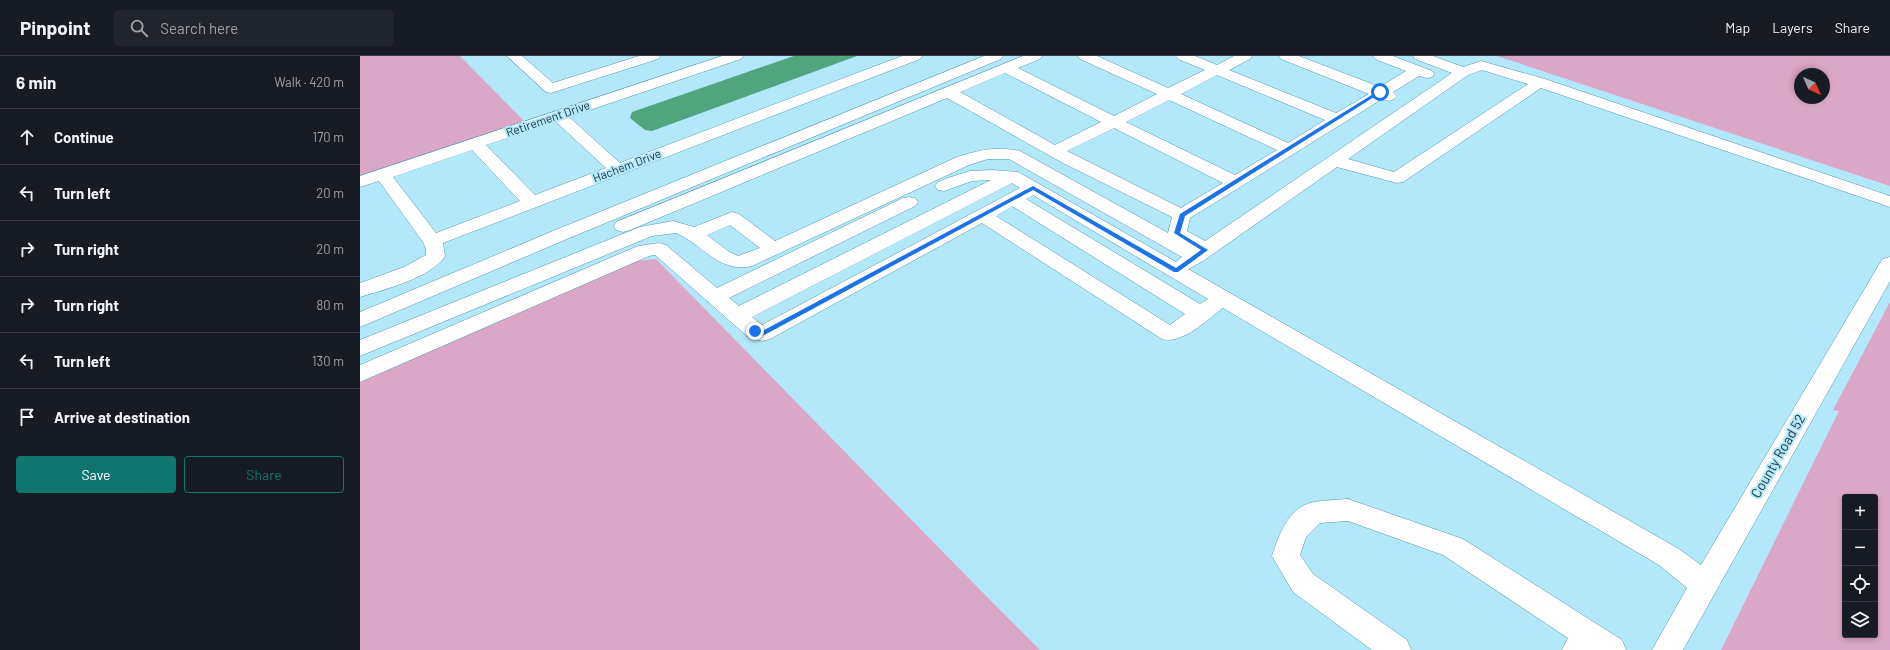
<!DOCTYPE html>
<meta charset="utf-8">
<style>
:root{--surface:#171b24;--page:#20242c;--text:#f1f3f6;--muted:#9ea1a6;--line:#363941;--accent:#0f766e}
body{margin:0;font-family:Barlow,sans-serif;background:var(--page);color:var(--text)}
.controls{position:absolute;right:12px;bottom:12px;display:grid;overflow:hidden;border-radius:4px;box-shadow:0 2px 6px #0003}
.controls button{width:36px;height:36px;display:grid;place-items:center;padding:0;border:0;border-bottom:1px solid var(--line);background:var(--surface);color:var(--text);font:20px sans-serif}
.compass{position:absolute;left:1434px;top:12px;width:36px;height:36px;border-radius:50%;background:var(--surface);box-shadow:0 2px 6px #0003;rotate:135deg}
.stop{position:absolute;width:12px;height:12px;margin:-9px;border:3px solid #1a73e8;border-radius:50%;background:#fff}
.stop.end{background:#1a73e8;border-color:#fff;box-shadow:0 1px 4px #0008}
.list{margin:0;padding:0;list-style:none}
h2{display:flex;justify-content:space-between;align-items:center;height:52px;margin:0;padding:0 16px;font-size:17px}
h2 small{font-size:13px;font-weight:400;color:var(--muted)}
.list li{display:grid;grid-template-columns:26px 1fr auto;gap:12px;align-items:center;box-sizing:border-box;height:56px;padding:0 16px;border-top:1px solid var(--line)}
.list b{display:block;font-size:15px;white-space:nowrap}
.list em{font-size:13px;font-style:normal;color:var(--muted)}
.actions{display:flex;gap:8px;padding:12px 16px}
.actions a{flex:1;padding:9px 0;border:1px solid var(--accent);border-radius:4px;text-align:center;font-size:14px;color:var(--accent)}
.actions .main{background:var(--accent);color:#fff}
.icon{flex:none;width:22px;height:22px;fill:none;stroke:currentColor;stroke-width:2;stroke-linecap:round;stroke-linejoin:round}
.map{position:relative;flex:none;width:1530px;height:594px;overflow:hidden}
header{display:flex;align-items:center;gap:24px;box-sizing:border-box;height:56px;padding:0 20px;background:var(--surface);border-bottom:1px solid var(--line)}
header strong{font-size:19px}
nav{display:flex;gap:22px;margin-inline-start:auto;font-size:14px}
.search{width:280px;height:36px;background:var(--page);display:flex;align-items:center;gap:10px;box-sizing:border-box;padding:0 14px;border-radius:4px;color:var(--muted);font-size:15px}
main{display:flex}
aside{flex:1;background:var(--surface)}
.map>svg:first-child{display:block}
</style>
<header>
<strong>Pinpoint</strong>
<div class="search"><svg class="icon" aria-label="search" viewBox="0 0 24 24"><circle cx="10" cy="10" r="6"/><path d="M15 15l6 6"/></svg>Search here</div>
<nav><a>Map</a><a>Layers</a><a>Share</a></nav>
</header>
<main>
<aside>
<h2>6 min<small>Walk · 420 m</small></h2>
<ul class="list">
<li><svg class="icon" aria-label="ahead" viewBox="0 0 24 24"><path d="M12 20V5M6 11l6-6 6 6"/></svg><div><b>Continue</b></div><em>170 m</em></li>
<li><svg class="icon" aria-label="left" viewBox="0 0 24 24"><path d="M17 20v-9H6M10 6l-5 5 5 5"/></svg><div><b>Turn left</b></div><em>20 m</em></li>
<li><svg class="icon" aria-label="right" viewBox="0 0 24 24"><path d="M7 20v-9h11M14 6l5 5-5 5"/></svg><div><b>Turn right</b></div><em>20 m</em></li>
<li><svg class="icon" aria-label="right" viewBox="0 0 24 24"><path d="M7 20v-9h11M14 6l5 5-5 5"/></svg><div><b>Turn right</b></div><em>80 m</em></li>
<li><svg class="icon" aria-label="left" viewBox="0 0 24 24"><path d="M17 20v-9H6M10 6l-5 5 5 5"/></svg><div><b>Turn left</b></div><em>130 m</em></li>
<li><svg class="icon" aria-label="arrive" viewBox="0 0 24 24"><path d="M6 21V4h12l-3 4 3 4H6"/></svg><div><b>Arrive at destination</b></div></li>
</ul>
<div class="actions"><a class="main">Save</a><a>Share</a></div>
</aside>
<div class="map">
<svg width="1530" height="594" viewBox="0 0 1530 594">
<rect width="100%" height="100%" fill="#b3e8fb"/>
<g fill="#dba7c6" fill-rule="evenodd">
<polygon points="0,0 100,0 164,65 0,120"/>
<path d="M1137,0H1530V130ZM1440,18H1464V42H1440Z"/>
<polygon points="296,203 630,544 680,594 0,594 0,326 274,205"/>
<path d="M1530,246V594H1361L1479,355L1473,354ZM1485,441H1515V579H1485Z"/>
</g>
<polygon fill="#50a47e" points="434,0 497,0 292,75 285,74 270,62 272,56"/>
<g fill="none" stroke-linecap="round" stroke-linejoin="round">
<defs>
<g id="minor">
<polygon points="147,0 162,0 193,27 279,0 300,0 298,3 191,37 186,36"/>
<path d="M362,0H383L381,3L209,61L260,107L542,0H562L560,3L83,187L85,200C73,221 23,234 0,241V227L44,211L66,199V193L63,186L19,125L0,131V120ZM196,66L246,112L175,139L126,89ZM112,94L160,145L76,177L33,121Z"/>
<polygon points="624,0 643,0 641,3 207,183 0,271 0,256 193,175"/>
<path d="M663,0H682L680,3L658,12L754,60L797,38L720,3L718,0H737L808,32L845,14L818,3L816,0H835L857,9L874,0H892L890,3L869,14L976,57L1009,38L921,3L919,0H939L1020,31L1046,15L1015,3L1013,0H1033L1072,15L1074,18L1072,21L1067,22L1059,20L1033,36L1037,40L1034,43L1029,45L1022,43L830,162L827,175L845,185L1092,17L1055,3L1053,0H1073L1103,11L1121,5L1185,23L1530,140V151L1181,32L1043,126L1037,127L977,111L843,205L828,213L1319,493L1341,509L1520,207L1523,203L1530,201V225L1323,594H1292L1327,532L1299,509L863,252C848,263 822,289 802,283L622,167L410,283L402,285L387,280L295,199L289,200L0,326V309L278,190L299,187L306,189L357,232L543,142L549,141L555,142L558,146L555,150L369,242L379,250L631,124L612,125L584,135L578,134L575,130L578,126L588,122L610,115L632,114L658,116L816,206L822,201L649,103H628L609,109L392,210C360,218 342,188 316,177L292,180L0,300V284L280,171L313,165L334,171L372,156L379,158L415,185L597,101C619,94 637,90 660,95L808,177L812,161L703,107L587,42L270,174L263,176L256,174L254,170L256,166ZM1122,14L1168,28L1034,116L988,103L1108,19ZM645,17L741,66L695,89L600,36ZM857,19L965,64L928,87L821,38ZM809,44L917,94L875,119L766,66ZM754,72L863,127L821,152L707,95ZM652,127L660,132L402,269L392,261ZM673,139L848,243L840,248L666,143ZM652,150L825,258L810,269L636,160ZM370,169L400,192L378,200L368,195L347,179Z"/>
<path d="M988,443L1103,483L1262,584L1266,594H1202L1208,582L1083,499L988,465L960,467L946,481L940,499L953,518L1047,584L1051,594H1012L933,536L912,500C919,479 928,451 954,446C965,444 977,444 988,443Z"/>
</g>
</defs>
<use href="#minor" stroke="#5495ac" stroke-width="1"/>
<use href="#minor" fill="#fff" fill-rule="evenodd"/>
</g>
<polygon fill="#1a73e8" points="1018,35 1022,36 825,160 820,177 848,194 818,216 814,216 673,134 410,276 402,280 392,275 395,273 402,275 406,273 673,130 816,212 841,194 814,177 820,158"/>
<g text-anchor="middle" stroke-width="4" stroke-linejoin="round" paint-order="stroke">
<g font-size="12" fill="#1b3640" stroke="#b3e8fb">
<text transform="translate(188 63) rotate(-19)" y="4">Retirement Drive</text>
<text transform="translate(267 110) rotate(-21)" y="4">Hachem Drive</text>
</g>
<g font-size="14" fill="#1b3640" stroke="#b3e8fb">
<text transform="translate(1418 400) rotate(-60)" y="5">County Road 52</text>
</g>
</g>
</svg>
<div class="controls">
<button>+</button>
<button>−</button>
<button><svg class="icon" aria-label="locate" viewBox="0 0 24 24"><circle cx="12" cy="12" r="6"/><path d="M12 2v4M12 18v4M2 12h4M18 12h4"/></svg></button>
<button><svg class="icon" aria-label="layers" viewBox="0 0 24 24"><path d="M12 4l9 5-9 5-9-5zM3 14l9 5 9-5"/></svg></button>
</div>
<svg class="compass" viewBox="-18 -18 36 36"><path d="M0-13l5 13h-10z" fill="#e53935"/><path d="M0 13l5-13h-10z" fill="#9ea1a6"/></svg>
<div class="stop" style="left:1020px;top:36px"></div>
<div class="stop end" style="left:395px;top:275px"></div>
</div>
</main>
